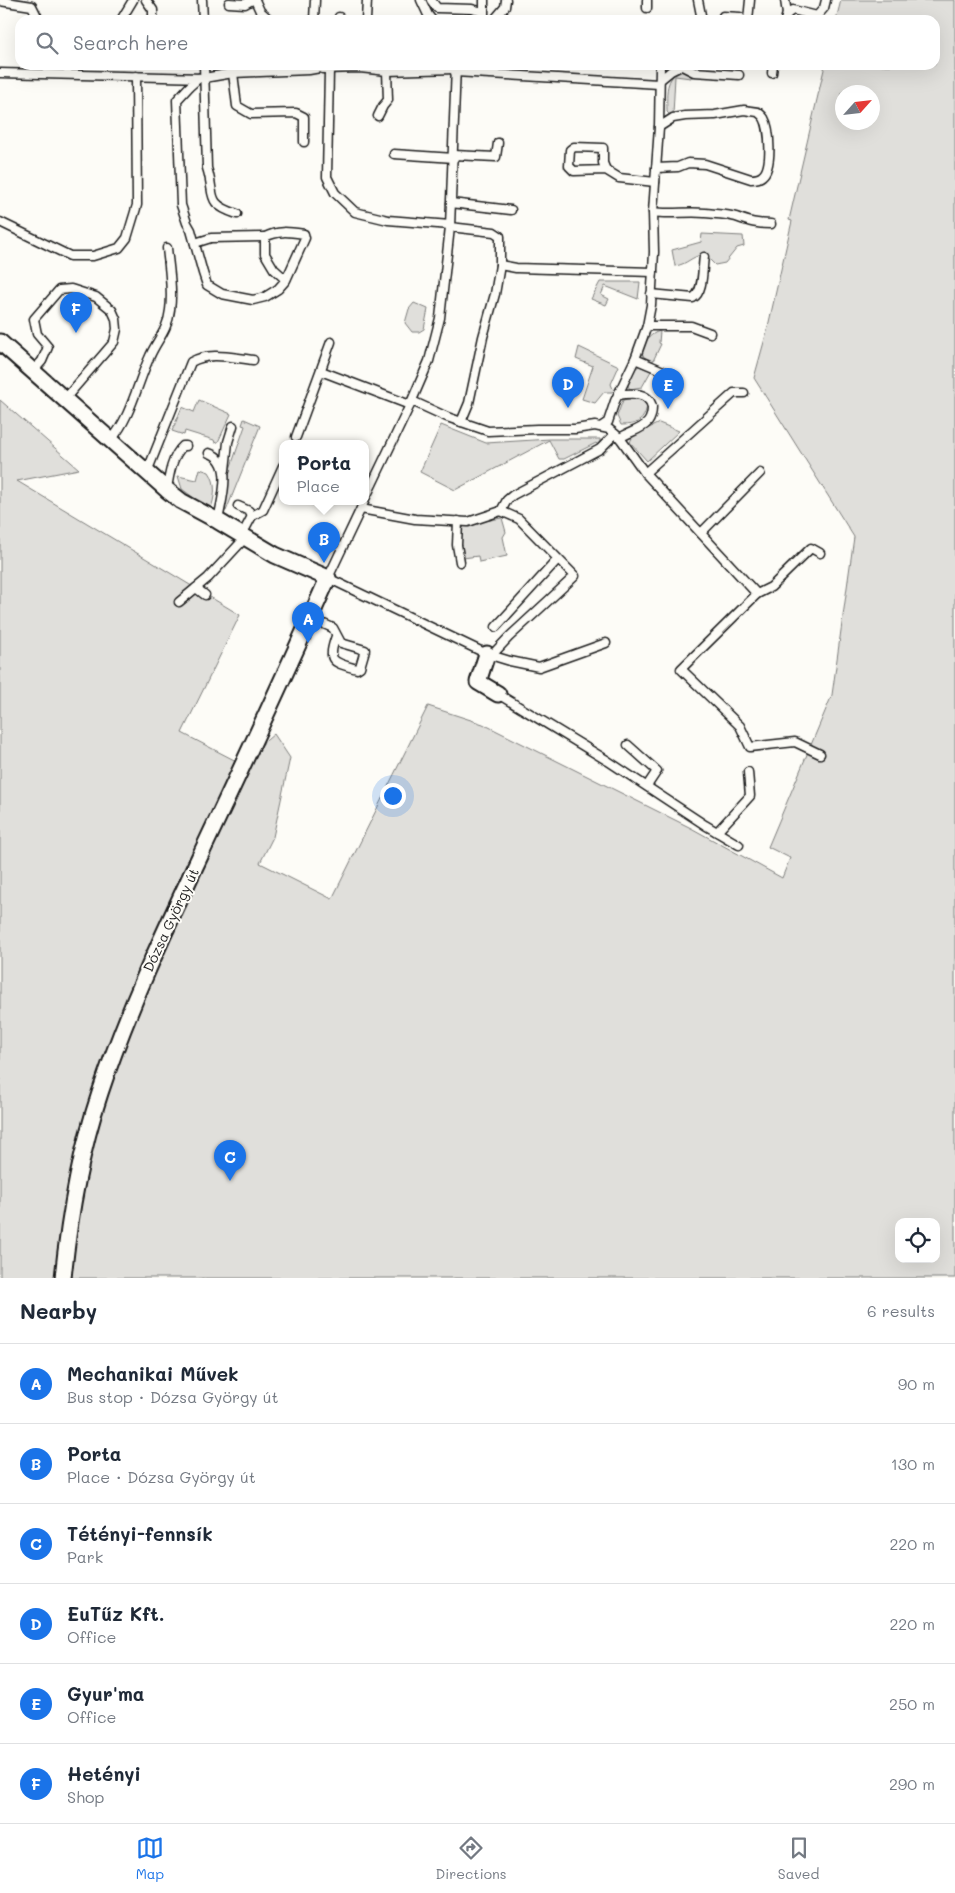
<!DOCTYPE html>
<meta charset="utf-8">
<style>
:root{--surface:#fff;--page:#f2f2f3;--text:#1f2937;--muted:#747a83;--line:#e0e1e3;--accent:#1a73e8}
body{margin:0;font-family:Mali,sans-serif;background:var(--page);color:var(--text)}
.controls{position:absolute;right:15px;bottom:15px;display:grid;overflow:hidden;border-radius:10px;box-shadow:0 5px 20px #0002}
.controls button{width:45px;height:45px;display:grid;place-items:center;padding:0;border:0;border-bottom:1px solid var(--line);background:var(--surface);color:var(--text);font:25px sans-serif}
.compass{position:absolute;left:835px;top:85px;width:45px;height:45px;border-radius:50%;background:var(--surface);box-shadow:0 5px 20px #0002;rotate:63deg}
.you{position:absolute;left:392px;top:795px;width:18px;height:18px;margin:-12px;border:4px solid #fff;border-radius:50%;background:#1a73e8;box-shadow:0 0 0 8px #1a73e833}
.badge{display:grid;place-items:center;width:32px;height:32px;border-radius:50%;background:var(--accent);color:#fff;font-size:16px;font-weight:700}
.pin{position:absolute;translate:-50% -41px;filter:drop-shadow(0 1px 2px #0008)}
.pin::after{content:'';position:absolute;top:26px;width:18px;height:15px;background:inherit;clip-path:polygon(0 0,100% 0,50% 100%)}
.popup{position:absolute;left:279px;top:440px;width:90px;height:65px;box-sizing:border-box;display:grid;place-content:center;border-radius:10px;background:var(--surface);filter:drop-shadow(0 1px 4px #0005);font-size:16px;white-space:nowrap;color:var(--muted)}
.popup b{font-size:19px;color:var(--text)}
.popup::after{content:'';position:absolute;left:50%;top:100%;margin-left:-10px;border:10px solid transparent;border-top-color:var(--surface)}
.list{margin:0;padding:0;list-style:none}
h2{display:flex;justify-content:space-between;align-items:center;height:65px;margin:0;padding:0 20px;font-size:21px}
h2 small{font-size:16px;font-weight:400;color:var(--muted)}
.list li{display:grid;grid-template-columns:32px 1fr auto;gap:15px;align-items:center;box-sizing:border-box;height:80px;padding:0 20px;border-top:1px solid var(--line)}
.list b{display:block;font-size:19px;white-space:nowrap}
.list p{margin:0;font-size:16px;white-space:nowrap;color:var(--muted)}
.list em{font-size:16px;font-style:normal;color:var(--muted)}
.icon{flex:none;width:28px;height:28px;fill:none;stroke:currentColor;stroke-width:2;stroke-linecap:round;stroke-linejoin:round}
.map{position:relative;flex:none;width:955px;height:1278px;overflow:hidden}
.search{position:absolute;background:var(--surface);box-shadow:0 5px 20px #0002;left:15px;right:15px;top:15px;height:55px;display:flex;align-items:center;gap:12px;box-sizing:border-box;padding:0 18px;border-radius:15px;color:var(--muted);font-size:19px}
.sheet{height:545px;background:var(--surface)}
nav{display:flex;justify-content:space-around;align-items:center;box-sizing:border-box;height:70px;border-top:1px solid var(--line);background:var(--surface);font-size:14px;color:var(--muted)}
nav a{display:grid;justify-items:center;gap:2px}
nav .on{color:var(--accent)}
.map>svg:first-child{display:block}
</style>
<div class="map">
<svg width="955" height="1278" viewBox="0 0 955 1278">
<rect width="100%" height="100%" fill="#fdfcf7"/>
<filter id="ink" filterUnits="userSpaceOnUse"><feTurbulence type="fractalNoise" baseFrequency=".02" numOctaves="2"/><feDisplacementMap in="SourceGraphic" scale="10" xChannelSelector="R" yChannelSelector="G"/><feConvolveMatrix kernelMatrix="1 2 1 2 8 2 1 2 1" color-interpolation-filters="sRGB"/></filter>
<g filter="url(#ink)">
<g fill="#e0dfdb" stroke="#7e7e7c" fill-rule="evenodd">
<path d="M841,0H955V1278H0V400L79,469L17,481L240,615L182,733L240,763L274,734L290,758L273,837L260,863L332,899L428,706L483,724L691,828L782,878L790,858L768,847L832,695L854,537L754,378L767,331L792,221L789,220L825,65H935V20H836ZM842,92H872V122H842ZM899,1222H936V1259H899Z"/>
<path d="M679,71H686L692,75L691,78L675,76L673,115H670L667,112C667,97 664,80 679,71Z"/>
<path d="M702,234L743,236L744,246L737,248L725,263L715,265L704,254C690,257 688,264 675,266L672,250L701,242Z"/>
<polygon points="600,282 640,282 638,299 605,286 601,295 609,299 606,305 591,299"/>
<polygon points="414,303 428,309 424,329 419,332 412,332 405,323 409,309"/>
<path d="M660,331L659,343L661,344L653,361L644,357L641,351C645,342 649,334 660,331Z"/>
<polygon points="579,347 619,366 611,384 613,389 612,392 604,392 595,403 582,399 593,366 576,359"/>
<polygon points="639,366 651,371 642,387 630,389 628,386 633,370"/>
<path d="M634,398H639L647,406C644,421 637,425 621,425L617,416L623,400Z"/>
<polygon points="199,400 231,414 218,442 215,443 214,440 185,431 184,435 172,431 182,407 194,412"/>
<polygon points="244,419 260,426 226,511 225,511 230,469 245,426 242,425"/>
<polygon points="659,423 679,431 647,461 630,442 633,436"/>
<polygon points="441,425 486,443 550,439 600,439 600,444 598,445 596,443 564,459 559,459 549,440 455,490 420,472"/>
<path d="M200,469L209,472C217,483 215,499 210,510L182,489L178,476L197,480Z"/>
<polygon points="502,518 506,532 503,537 507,556 479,562 478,556 463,558 460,532 466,524"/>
</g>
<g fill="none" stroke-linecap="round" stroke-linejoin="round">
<defs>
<g id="lane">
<polyline points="146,0 153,10 153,20"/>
<polyline points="202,0 203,20"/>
<polyline points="255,0 260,11 270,20"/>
<polyline points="421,0 428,15 432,20"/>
<polyline points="431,0 437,8 472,9 483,12"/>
<polyline points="484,0 484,20"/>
<polyline points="698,0 702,20"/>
<polyline points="785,0 787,14 785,20"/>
<polyline points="0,1 32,6 39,20"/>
<polyline points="229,3 245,4 252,0"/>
<polyline points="647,8 647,0"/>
<polyline points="787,14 793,10 817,16 824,8 826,0"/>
<polyline points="121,20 133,0"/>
<polyline points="314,20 315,0"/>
<polyline points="339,20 339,17"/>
<polyline points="366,20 367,0"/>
<polyline points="494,20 505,7 506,0"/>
<polyline points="721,20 723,16 740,17"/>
<polyline points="748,20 750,0"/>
<path d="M204,65L207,168C216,195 204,203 237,214"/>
<polyline points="682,66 694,72 739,75"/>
<polyline points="323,69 360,68 387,71 455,69"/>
<polyline points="329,70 327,177 335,193 355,212 388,220 450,225"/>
<polyline points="455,72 659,84"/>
<polyline points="0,73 204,78 233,73 309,70 320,68"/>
<polyline points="233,73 237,106 251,114 296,113 304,117 304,142"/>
<polyline points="772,73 773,65"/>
<path d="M199,78L189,87L177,100L181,205L187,223L191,230L203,273L207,285L222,294L253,300L265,297L278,289L286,280L305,238L304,234C290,232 278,230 265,237V254L274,269L286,280"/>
<polyline points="660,80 671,71 683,65"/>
<polyline points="378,116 383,106 388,100 387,71"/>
<polyline points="394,154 454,158"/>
<polyline points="454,155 496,157 498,143"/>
<path d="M656,168L678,167L688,163L705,164L751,179C755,179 759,179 762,176C773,168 770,128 764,118C762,115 760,114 758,112L744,110L715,115L685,116L673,118L659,127"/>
<polyline points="606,170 603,163 603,148 574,147 570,150 569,166 574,171 606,170 619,178 655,182"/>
<polyline points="451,203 511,210"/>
<path d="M653,212C670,215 687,211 705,213C715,214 727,214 736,217C750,222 756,224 771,224"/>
<polyline points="0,222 70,256 93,256 119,248 127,238 137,205 136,76"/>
<polyline points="450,227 494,232 500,236 500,265 495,294 483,337 469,403 461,422"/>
<polyline points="195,243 211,238 265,237"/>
<polyline points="500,265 516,268 653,272"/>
<path d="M651,294L693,298C704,292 702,268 704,257"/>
<polyline points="647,326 691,326 710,333"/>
<polyline points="635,359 675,376"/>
<polyline points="33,371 42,361 48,347 37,334 34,319 59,290 71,289 96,297 112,310 116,319 117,329 114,342 64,400"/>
<polyline points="321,371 410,405"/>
<path d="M618,395C630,393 649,391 652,407C652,412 651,418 648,422C641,430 629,432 620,438"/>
<polyline points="412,401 447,417 488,431 537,429 575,429 595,426 609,429 620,438 645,473 757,594 681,669 740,726 750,747 795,742 820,754"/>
<polyline points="602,426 608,422 615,401 635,359 647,326 651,305 654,252 653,212 659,127 660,65"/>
<polyline points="296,437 331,342"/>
<path d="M111,440C131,417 137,384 150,356C157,340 168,330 170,310C173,290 169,269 167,248"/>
<path d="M209,453C235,461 221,501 218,521"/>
<polyline points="225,470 228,442 233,426"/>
<path d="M147,472L191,362C210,351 233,358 253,360"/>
<polyline points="645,473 734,393 744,393"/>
<path d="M167,489C169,475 172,456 183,446H186"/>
<polyline points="365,499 410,405 429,361 440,318 450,227 456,65"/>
<polyline points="364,502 328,578 487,654 510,661 539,667 606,643"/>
<polyline points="238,506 249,511 252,516"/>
<polyline points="361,509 415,519 468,522 501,511 519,519 575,576 509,637 492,655"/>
<polyline points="501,511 507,500 513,495 600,449 615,434"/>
<polyline points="458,521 457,545 460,562"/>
<polyline points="701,533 760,473"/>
<polyline points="242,535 252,516 263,510 283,466"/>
<polyline points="196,588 205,595"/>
<polyline points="757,594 771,587 811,548 820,553"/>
<polyline points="179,602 208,578 246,537"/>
<path d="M310,618L333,628L341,643L365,650L360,667L357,669C332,662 327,662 336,636"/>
<polyline points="496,627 558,559"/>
<polyline points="498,694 608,761 705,825 739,845"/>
<polyline points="628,745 657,771 647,786"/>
<polyline points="717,832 750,796 748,772"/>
</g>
<g id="street">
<path d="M0,342L167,490L181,501L218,521L275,555L328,578C289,666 249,752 208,839C169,922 129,1005 100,1093C81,1150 69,1218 63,1278"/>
<polyline points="487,654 478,682 498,694"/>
</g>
</defs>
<use href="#lane" stroke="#1c1c1c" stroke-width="11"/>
<use href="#street" stroke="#1c1c1c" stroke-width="19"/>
<use href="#lane" stroke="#fdfcf7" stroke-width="8"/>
<use href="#street" stroke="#fdfcf7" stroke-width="15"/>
</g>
</g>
<g text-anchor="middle" stroke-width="4" stroke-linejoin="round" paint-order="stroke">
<g font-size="14" fill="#1c1c1c" stroke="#fdfcf7">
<text transform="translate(171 920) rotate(-65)" y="5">Dózsa György út</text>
</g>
</g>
</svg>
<div class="controls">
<button><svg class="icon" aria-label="locate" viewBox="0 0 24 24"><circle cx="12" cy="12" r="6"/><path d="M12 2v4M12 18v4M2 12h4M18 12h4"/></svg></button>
</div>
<svg class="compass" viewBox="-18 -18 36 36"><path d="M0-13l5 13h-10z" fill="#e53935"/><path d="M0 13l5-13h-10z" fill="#747a83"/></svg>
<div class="you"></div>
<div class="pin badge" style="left:308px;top:643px">A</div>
<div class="pin badge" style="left:324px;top:563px">B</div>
<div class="popup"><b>Porta</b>Place</div>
<div class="pin badge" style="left:230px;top:1181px">C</div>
<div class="pin badge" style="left:568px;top:408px">D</div>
<div class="pin badge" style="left:668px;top:409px">E</div>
<div class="pin badge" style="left:76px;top:333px">F</div>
<div class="search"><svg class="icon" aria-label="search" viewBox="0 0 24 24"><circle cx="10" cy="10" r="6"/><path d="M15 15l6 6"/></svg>Search here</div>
</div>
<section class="sheet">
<h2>Nearby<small>6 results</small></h2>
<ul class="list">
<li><span class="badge">A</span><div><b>Mechanikai Művek</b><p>Bus stop · Dózsa György út</p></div><em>90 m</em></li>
<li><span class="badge">B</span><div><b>Porta</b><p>Place · Dózsa György út</p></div><em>130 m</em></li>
<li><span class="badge">C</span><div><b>Tétényi-fennsík</b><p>Park</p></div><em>220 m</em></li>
<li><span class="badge">D</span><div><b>EuTűz Kft.</b><p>Office</p></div><em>220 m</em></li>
<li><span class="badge">E</span><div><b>Gyur'ma</b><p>Office</p></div><em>250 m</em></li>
<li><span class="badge">F</span><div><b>Hetényi</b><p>Shop</p></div><em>290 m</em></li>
</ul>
</section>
<nav>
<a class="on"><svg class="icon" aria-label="map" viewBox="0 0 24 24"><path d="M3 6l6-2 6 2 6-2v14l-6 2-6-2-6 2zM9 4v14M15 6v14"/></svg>Map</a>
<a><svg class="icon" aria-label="directions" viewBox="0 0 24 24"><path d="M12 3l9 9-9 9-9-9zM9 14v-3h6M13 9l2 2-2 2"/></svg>Directions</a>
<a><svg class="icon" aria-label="saved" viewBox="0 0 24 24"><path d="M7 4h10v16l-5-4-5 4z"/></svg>Saved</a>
</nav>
